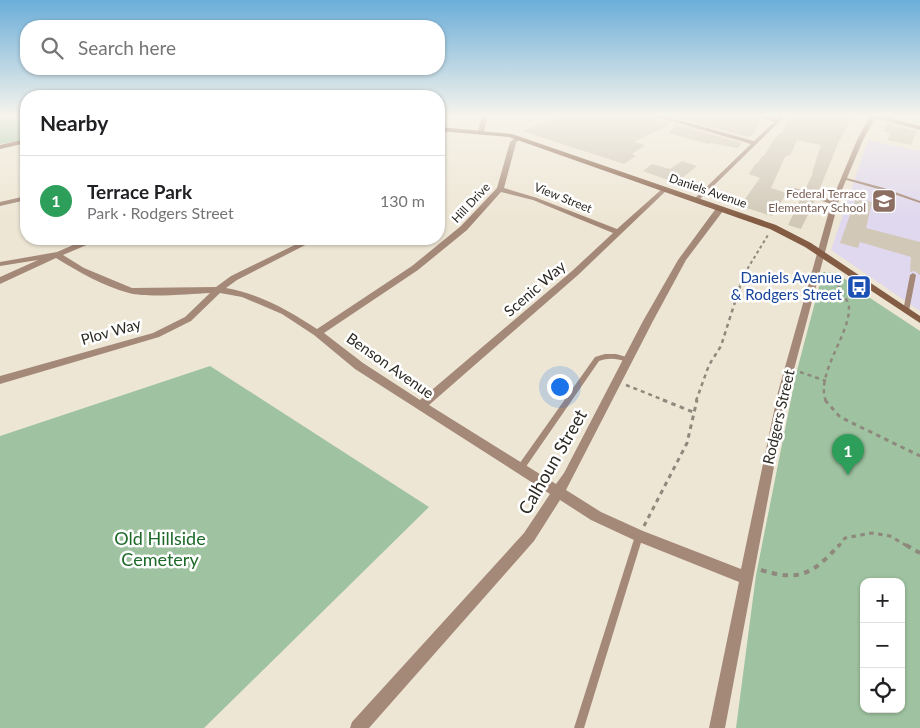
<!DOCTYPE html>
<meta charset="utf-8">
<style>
:root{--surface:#fff;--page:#f2f2f2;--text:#202124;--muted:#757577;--line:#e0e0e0;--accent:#3b7c6b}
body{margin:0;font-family:Lato,sans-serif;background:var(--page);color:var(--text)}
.controls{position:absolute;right:15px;bottom:15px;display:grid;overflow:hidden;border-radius:10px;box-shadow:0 1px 4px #0004}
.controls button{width:45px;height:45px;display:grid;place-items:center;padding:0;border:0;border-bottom:1px solid var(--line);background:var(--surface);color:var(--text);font:25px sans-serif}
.you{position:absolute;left:559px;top:386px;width:18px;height:18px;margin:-12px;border:4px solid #fff;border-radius:50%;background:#1a73e8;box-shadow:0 0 0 8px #1a73e833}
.badge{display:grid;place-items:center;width:32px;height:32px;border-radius:50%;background:var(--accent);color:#fff;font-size:16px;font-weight:700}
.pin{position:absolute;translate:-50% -41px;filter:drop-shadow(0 1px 2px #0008)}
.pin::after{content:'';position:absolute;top:26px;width:18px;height:15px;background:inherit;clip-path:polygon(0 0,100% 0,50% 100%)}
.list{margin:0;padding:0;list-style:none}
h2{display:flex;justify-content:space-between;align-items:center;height:65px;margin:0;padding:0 20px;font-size:21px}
h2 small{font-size:16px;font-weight:400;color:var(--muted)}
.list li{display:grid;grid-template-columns:32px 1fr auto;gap:15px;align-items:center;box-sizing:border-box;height:90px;padding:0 20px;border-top:1px solid var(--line)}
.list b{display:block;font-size:19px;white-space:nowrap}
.list p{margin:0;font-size:16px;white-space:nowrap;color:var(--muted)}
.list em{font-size:16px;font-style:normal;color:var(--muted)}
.icon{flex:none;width:28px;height:28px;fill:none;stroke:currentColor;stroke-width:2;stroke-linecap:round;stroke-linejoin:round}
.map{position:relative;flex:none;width:920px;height:728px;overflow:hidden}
.search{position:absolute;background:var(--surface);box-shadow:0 1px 4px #0004;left:20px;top:20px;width:425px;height:55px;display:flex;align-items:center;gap:12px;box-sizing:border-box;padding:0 18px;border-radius:20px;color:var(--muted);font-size:19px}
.panel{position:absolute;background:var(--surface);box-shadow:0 1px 4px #0004;left:20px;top:90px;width:425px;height:155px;border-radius:20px}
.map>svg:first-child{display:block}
</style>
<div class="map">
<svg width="920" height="728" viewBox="0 0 920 728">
<rect width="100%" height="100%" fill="#eee6d5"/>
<polygon fill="#e0d8ee" points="868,140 919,151 920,150 920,311 831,250"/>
<g fill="#9fc3a0" fill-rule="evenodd">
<polygon points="0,116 26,116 26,140 0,144"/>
<path d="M823,272L837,273L870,298L920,331V728H736L756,575L796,374ZM864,582H901V709H864Z"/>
<polygon points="210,366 429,507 204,728 0,728 0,436"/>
</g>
<g fill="#d1c8b8">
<polygon points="561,116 647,116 670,124 634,142 645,145 632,154 636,156 624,164 522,131"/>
<polygon points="682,116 754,116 761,120 752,136 748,137 680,119"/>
<polygon points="790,116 853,116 839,141 818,193 805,190 813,173 812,173 821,145 797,140 791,154 785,157 771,188 787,193 772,216 740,206 760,178 749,174 756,163 758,163 762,156 764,156 775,138 780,133 782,133"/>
<polygon points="887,123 917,131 911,145 888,140 890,133 884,132"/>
<polygon points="676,124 742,143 737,148 711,143 708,144 669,133"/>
<polygon points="682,161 697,166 676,183 643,171 652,164 670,169"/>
<polygon points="802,196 815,200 801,229 788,225"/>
<polygon points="856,198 872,202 866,228 920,242 920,275 914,271 910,272 911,257 860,242 858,248 840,243"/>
</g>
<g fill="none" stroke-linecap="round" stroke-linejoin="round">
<g stroke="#8e887d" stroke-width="2" stroke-dasharray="3 3" stroke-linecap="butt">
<polyline points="832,273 838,285"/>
<polyline points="740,285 743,276 768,235"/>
</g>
<g stroke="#8e887d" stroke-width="2.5" stroke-dasharray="4 4" stroke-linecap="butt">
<polyline points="800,372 826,381"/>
<polyline points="626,385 666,401"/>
<polyline points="696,401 709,365 721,346 741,283"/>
<path d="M826,401C815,375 850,334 849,308C849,301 840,290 837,283"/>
</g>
<g stroke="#8e887d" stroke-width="3" stroke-dasharray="4.5 4.5" stroke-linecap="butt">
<polyline points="663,400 693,412"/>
<polyline points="825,400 840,417 920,456"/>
<polyline points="644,526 687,443 697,400"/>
<polyline points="838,547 845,538 872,533 890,536 909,547"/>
</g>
<g stroke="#8e887d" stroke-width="4" stroke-dasharray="5.5 5.5" stroke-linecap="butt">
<polyline points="906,545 920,553"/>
<path d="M761,570C799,582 813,574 839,545"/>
</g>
<g fill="#a58978" fill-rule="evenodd">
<polygon points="843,177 884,188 920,201 920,203 882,190 843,179"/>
<polygon points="913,273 916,275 909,311 906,313 903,311 910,275"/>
<path d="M605,354H616L630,358L631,360L628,362C618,359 610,357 599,361L523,471L520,472L517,471L516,469L517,467L595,357Z"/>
<polygon points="639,532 642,533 643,536 584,728 574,728 635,536 636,533"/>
</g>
<g fill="#a58978" fill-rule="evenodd">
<polygon points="482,116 488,116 484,131 481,133 478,131"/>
<polygon points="654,116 664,116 754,141 774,122 756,116 767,116 777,119 779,116 785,116 698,201 696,202 693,200 694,199 751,144"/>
<path d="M870,116H882L920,126V130L875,118L863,140L841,192L788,392L725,728H709L739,582L634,540L591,520L560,500L534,541L369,728H350L352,722L524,533L550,494L355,369L314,335L282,314L242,297L220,293L191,321L159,337L0,384V376L153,333L185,317L210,293C189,294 148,298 129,293C105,287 77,271 56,258L0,284V277L38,260L0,266V262L57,252L87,239H97L96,241L63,255L84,268L132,288L216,287L231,276L307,239H317L237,280L226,288C260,294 288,310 317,329L412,266L461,226L497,188L510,142L516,137H520V139L516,143L504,188L537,198L617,229L663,188L668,189L578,275L429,405L556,484L564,473L643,321L678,260L717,207H723V211L686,260L653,321L566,490L601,512L643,531L741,569L778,392L831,204L786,188L791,187L832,200L857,140ZM501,192L533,200L613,233L572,271L420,400L363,363L324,333L418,270L467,230Z"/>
<polygon points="26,196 26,200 0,206 0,202"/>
</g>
<g fill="#845c44" fill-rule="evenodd">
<polygon points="439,127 512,134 776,225 811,243 920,316 920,323 805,247 770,229 509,137 439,131"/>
<polygon points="26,139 26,143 0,149 0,145"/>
</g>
</g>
<linearGradient id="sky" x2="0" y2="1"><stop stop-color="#6baed9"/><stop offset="0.53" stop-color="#f7f4ec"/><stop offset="1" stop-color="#f7f4ec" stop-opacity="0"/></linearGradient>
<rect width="920" height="218" fill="url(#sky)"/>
<defs>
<symbol id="school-square" viewBox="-11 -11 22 22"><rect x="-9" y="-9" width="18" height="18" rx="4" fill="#8d6e63" stroke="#fff"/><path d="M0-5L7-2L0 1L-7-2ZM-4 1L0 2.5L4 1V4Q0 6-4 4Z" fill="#fff"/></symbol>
<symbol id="bus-square" viewBox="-11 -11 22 22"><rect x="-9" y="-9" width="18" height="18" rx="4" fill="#1a4fb4" stroke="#fff"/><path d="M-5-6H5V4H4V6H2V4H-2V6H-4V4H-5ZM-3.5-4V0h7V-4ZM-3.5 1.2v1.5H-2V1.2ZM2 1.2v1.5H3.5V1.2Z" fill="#fff"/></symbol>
</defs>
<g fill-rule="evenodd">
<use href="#school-square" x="870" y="187" width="28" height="28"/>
<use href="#bus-square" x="845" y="273" width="28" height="28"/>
</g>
<g text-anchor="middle" stroke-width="5" stroke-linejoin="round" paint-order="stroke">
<g font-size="12" fill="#2d2a24" stroke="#fff">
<text transform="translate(708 191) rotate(19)" y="4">Daniels Avenue</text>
<text transform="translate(563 198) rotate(22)" y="4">View Street</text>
<text transform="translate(471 203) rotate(-47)" y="4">Hill Drive</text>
</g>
<g font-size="12" fill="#785e54" stroke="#fff" text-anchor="end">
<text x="866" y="198">Federal Terrace<tspan x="866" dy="14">Elementary School</tspan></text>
</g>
<g font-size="15" fill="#164399" stroke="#fff" text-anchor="end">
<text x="842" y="283">Daniels Avenue<tspan x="842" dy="17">&amp; Rodgers Street</tspan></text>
</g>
<g font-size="15" fill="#2d2a24" stroke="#fff">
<text transform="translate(535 289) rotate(-41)" y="5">Scenic Way</text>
<text transform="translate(111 332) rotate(-16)" y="5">Plov Way</text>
<text transform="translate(390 366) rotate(35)" y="5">Benson Avenue</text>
<text transform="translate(779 417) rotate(-77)" y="5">Rodgers Street</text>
</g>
<g font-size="18" fill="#2d2a24" stroke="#fff">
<text transform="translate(553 462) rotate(-60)" y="6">Calhoun Street</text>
</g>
<g font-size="18" fill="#1c6928" stroke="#fff">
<text x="160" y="545">Old Hillside<tspan x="160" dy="21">Cemetery</tspan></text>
</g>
</g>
</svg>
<div class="controls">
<button>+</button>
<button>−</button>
<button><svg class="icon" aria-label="locate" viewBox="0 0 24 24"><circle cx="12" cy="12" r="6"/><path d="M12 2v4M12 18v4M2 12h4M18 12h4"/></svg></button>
</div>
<div class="you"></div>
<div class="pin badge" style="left:848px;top:475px;background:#2e9e5b">1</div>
<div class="search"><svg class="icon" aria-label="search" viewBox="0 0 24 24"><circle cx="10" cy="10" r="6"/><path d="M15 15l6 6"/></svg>Search here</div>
<section class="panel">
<h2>Nearby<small></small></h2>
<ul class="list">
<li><span class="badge" style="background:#2e9e5b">1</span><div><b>Terrace Park</b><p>Park · Rodgers Street</p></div><em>130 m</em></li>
</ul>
</section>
</div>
